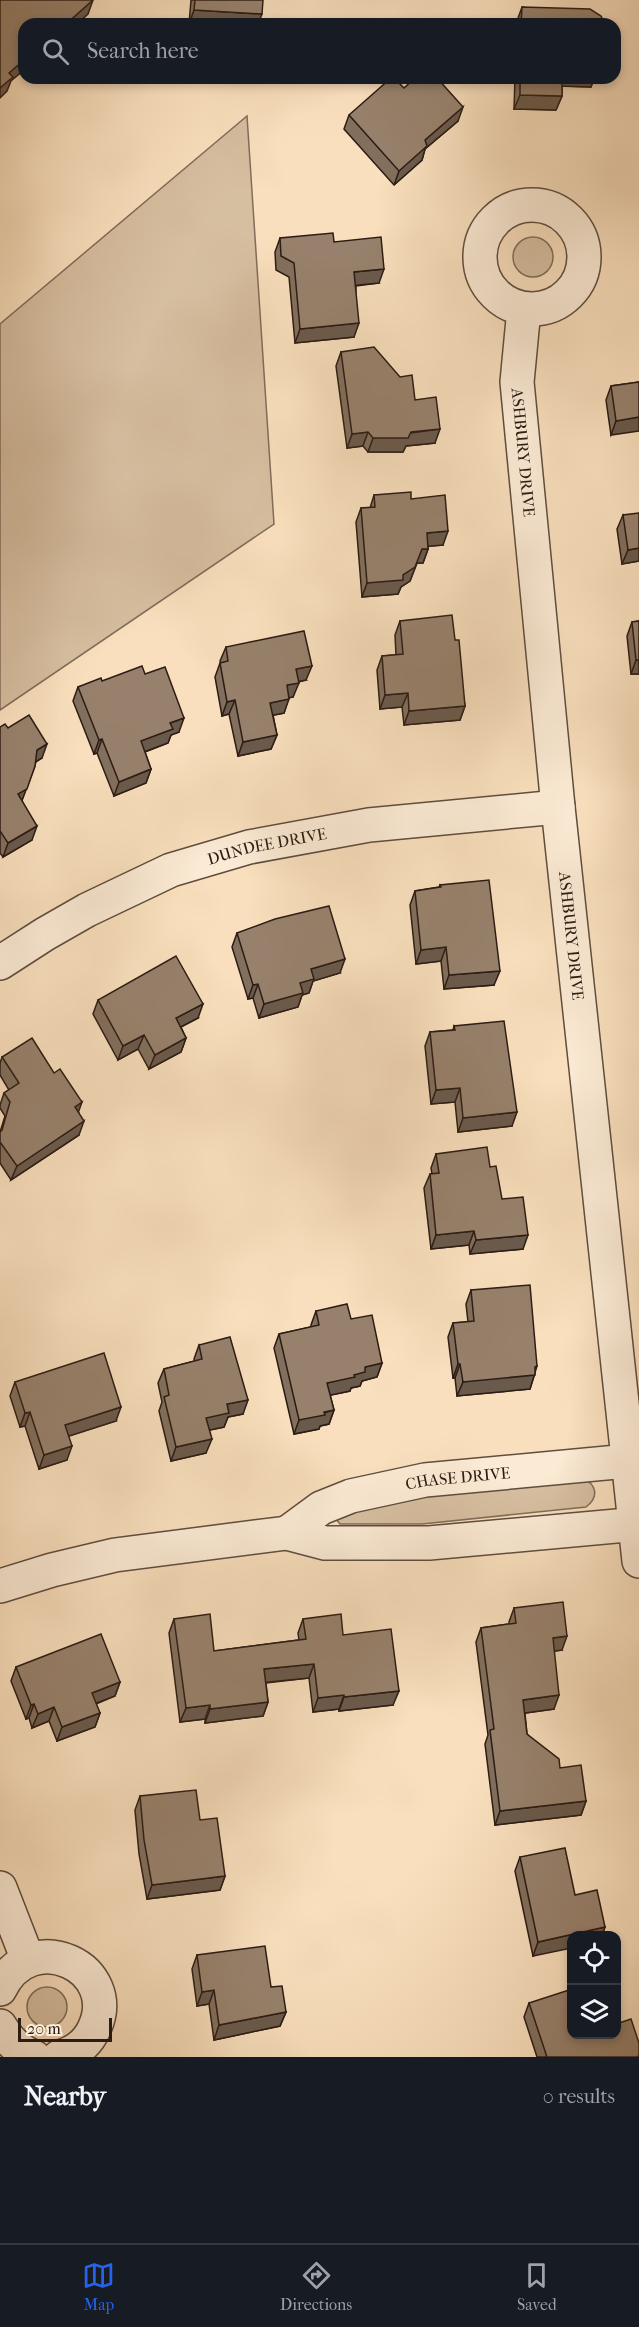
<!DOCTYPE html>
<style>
:root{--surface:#171b24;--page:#242831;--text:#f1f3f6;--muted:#9ea1a6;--line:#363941;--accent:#2563eb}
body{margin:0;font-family:"IM FELL French Canon",serif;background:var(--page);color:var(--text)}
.controls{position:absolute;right:18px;bottom:18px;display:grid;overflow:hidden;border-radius:12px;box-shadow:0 3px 9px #0003}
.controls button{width:54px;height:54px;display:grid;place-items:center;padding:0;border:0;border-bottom:2px solid var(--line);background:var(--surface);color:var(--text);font:30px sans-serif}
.scale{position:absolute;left:18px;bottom:15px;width:94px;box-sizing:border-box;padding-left:6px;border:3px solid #2c1c14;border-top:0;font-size:16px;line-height:21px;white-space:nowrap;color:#2c1c14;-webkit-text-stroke:4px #fbead4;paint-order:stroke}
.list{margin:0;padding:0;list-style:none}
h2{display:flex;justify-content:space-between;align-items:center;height:78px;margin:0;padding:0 24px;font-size:26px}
h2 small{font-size:20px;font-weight:400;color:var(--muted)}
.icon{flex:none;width:33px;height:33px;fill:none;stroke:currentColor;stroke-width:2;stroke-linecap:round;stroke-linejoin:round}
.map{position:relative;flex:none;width:639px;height:2057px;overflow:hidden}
.search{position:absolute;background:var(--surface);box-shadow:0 3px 9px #0003;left:18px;right:18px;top:18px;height:66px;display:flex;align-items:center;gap:15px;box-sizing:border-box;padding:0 21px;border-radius:18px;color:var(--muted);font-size:22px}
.sheet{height:186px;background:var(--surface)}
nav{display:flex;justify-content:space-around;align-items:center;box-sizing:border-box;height:84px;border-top:2px solid var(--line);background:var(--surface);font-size:16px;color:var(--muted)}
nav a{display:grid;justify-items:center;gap:3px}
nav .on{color:var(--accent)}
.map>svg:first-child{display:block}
</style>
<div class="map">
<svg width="639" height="2057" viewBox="0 0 639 2057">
<rect width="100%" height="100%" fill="#f9dfbd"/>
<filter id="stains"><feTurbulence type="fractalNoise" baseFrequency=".00333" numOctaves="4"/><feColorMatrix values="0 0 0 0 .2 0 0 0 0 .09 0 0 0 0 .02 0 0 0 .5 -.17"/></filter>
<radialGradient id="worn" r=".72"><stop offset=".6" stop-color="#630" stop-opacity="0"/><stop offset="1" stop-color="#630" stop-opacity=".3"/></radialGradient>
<g fill="#d6bea0" stroke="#816d5a" stroke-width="1.5">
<polygon points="247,116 274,524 0,710 0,324"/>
<circle cx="533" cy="257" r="20"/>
<path d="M583,1478C597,1485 599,1497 586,1507L422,1524H340L336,1519L337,1516L419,1495Z"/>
<circle cx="47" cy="2007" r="20"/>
</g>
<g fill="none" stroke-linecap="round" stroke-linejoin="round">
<defs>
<g id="minor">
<circle cx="532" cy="257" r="52"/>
<path id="s1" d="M524,309L517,382L558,807L639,1561"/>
<path id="s2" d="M0,963L45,934L87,910L171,870L249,847L369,825L558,807"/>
<path id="s3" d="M287,1533L321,1508L351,1496L425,1480L639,1460"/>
<polyline points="0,1586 52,1570 115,1555 287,1533 325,1543 429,1543 639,1524"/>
<polyline points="0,1888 28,1960"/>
<path d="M0,1989C31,1924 123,1968 94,2029C87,2044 75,2053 59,2057"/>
<path d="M0,2026C9,2041 18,2050 34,2057"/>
</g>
</defs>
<use href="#minor" stroke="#5f4d3e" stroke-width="36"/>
<use href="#minor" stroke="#fbead4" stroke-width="33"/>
</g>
<g fill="#826f5d" stroke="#2c1c14" stroke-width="1.5">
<polygon points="191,0 263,0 189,24"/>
<polygon points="522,7 605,24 517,24 517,21"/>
<polygon points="515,78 594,78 591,87 562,86 562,96 556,110 514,109"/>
<polygon points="404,88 458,121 425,149 422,160 394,185 344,129 349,115"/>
<polygon points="280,238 334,242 379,283 356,286 354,337 295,343 289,277 276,270 275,252"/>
<polygon points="341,352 415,400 435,443 406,446 403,452 368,452 363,446 347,448 336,366"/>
<polygon points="639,382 611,435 606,400 611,386"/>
<polygon points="374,495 411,499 443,545 428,546 428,549 423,563 417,563 410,581 401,587 398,594 362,597 356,522 361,508 370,508"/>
<polygon points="623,515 639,561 622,564 617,529"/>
<polygon points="400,621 455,640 465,706 460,720 404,725 402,707 380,709 377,670 382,656 396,655 395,635"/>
<polygon points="639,621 639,674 631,674 627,636 632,622"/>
<polygon points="226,647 306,680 298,682 293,697 289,697 284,713 273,715 277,735 271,749 238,756 229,714 222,716 215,677 220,663 221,663 220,661"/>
<polygon points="145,674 179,732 171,735 168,743 145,752 151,769 146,783 114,796 97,753 94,754 73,701 78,687 102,681"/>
<polygon points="0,727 8,728 42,758 36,762 22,800 32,840 3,857 0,853"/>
<polygon points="440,885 494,985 444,989 441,961 416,964 410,905 415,891 439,887"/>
<polygon points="237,933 340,973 313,981 309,993 302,995 298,1007 259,1018 253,998 248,999 232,947"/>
<polygon points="98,1000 198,1018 181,1027 186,1038 181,1052 149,1069 138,1049 118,1060 93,1014"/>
<polygon points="454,1026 512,1126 458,1132 455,1102 431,1104 425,1046 430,1032 453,1030"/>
<polygon points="2,1057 79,1113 79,1135 11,1180 0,1163 0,1132 5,1116 0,1108 0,1105 4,1093 9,1090 0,1075 0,1063"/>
<polygon points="436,1154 502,1199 523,1249 470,1254 469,1245 431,1249 424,1188 430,1174 432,1174 431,1168"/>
<polygon points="471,1290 535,1373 530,1389 457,1396 455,1378 453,1378 448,1337 453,1323 468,1322 466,1304"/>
<polygon points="316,1311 351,1319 382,1363 377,1377 362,1381 360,1386 351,1388 350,1391 330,1395 334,1410 329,1424 320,1426 319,1429 294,1434 274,1348 279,1334 311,1327 311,1325"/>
<polygon points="199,1345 243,1414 228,1417 224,1427 209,1430 206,1453 171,1461 159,1411 162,1402 158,1383 164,1369 195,1361 194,1359"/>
<polygon points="15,1382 116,1421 68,1436 67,1460 39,1469 25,1426 20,1427 10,1396"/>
<polygon points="514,1608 562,1650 554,1651 554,1709 525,1713 527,1734 560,1768 586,1801 581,1815 495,1825 485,1744 488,1735 476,1642 481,1628 509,1624 509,1622"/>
<polygon points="174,1619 214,1651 299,1640 298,1633 303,1619 343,1635 393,1705 339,1711 339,1709 313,1712 309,1678 266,1683 268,1702 263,1716 205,1723 205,1719 180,1722 169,1633"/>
<polygon points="16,1667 120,1682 115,1696 96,1704 100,1713 95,1727 57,1741 49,1721 32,1728 29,1718 26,1719 11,1681"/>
<polygon points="140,1796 225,1876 220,1890 147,1899 139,1854 135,1810"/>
<polygon points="520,1857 575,1895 605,1927 602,1935 572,1935 533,1956 515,1871"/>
<polygon points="197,1955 271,1987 286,2012 280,2026 214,2040 209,2004 197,2006 192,1969"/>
<polygon points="529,2003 572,2034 639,2057 537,2057 524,2017"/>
</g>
<g fill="#6a5a4c" stroke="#2c1c14" stroke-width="1.5">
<polygon points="93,0 88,14 77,24 66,24"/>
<polygon points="194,10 262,14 258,24 189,24"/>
<polygon points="24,60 24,70 11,81 7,91 0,98 0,88 9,73"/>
<polygon points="560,78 594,78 591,87 557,86"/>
<polygon points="520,95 562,96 556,110 514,109"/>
<polygon points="463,107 458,121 425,149 422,160 394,185 399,171 425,140"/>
<polygon points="384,269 379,283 349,286 354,272"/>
<polygon points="359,323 354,337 295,343 300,329"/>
<polygon points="639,417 639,431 611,435 616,421"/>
<polygon points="440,429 435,443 406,446 403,452 368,452 373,438"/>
<polygon points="368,432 363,446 347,448 352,434"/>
<polygon points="448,531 443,545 422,547 427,533"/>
<polygon points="639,548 639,561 622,564 628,550"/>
<polygon points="422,549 428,549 423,563 417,563 410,581 401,587 398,594 362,597 367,583 403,575"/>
<polygon points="636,660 639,660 639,674 631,674"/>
<polygon points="312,666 306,680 291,683 296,669"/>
<polygon points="299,683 293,697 282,699 287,685"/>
<polygon points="408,693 402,707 380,709 385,695"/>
<polygon points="289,699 284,713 265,717 270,703"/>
<polygon points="235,700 229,714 222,716 227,702"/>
<polygon points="465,706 460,720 404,725 409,711"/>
<polygon points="184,718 179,732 171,735 168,743 136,755 141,741 170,723"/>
<polygon points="277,735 271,749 238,756 243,742"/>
<polygon points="102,739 97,753 94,754 99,740"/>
<polygon points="47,744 42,758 32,764 37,750"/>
<polygon points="35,766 21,803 18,794"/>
<polygon points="151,769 146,783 114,796 119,782"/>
<polygon points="37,826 32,840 3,857 8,843"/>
<polygon points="446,947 441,961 416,964 421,950"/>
<polygon points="345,959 340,973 313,981 309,993 302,995 298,1007 259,1018 264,1004 300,983 311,969"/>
<polygon points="500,971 494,985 444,989 449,975"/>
<polygon points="258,984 253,998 248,999 253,985"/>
<polygon points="203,1004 198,1018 171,1032 176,1018"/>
<polygon points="144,1035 138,1049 118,1060 123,1046"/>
<polygon points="186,1038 181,1052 149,1069 155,1055"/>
<polygon points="460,1088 455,1102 431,1104 436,1090"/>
<polygon points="82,1102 77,1116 75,1107"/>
<polygon points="517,1112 512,1126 458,1132 463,1118"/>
<polygon points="84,1121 79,1135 11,1180 17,1166"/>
<polygon points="474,1231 469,1245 431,1249 436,1235"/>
<polygon points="528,1235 523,1249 470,1254 476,1240"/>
<polygon points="382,1363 377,1377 362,1381 360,1386 351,1388 350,1391 322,1397 327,1383 354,1375 365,1367"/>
<polygon points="458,1364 460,1364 455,1378 453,1378"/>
<polygon points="537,1366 530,1389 457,1396 463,1382"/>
<polygon points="248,1400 243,1414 228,1417 224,1427 201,1432 206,1418 227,1404"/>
<polygon points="121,1407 116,1421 60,1439 65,1425"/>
<polygon points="334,1410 329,1424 320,1426 319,1429 294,1434 299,1420"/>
<polygon points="30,1412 25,1426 20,1427 25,1413"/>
<polygon points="212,1439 206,1453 171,1461 176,1447"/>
<polygon points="72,1446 67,1460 39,1469 44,1455"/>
<polygon points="567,1636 562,1650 548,1652 553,1638"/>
<polygon points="314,1664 309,1678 259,1683 264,1669"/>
<polygon points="120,1682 115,1696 86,1707 92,1693"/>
<polygon points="399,1691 393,1705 339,1711 344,1697"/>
<polygon points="344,1695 339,1709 313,1712 318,1698"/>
<polygon points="559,1695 554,1709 518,1714 523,1700"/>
<polygon points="268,1702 263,1716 205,1723 210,1709"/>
<polygon points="34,1704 29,1718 26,1719 31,1705"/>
<polygon points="210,1705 205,1719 180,1722 186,1708"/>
<polygon points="54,1707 49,1721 32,1728 38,1714"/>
<polygon points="100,1713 95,1727 57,1741 62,1727"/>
<polygon points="586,1801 581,1815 495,1825 500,1811"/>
<polygon points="225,1876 220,1890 147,1899 152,1885"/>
<polygon points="605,1927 602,1935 572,1935 572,1948 533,1956 538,1942"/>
<polygon points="214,1990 209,2004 197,2006 202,1992"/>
<polygon points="286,2012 280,2026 214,2040 219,2025"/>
</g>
<g fill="#97816c" stroke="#2c1c14" stroke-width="1.5">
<polygon points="0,0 93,0 66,24 24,24 24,60 9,73 13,77 0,88"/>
<polygon points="195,0 263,0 262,14 194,10"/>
<polygon points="522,7 590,9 601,16 605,24 521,24"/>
<polygon points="391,78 394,78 404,88 415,78 437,78 463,107 425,140 427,146 399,171 349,115"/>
<polygon points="520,78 562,78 562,96 520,95"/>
<polygon points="333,233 334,242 381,237 384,269 354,272 359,323 300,329 294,263 281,256 280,238"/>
<polygon points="374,347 400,377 412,375 415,400 436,397 440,429 411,432 408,438 373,438 368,432 352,434 341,352"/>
<polygon points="639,382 639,417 616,421 611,386"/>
<polygon points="411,492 411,499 445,495 448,531 427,533 428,549 422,549 415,567 403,575 403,580 367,583 361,508 375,507 374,495"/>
<polygon points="639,513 639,548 628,550 623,515"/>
<polygon points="452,615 455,640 459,640 465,706 409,711 408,693 385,695 382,656 403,654 400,621"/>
<polygon points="639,621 639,660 636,660 632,622"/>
<polygon points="304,631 312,666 296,669 299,683 287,685 289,699 270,703 277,735 243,742 235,700 227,702 220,663 228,661 226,647"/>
<polygon points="142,666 145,674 165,667 184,718 170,723 173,729 141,741 151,769 119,782 102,739 99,740 78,687 101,678 102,681"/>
<polygon points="29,715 47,744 37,750 35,766 27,789 18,794 37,826 8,843 0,831 0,727 5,724 8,728"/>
<polygon points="489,880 500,971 449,975 446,947 421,950 415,891 441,887 440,885"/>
<polygon points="329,906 345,959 311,969 314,979 300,983 303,993 264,1004 258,984 253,985 237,933 275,919"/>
<polygon points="176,956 203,1004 176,1018 186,1038 155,1055 144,1035 123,1046 98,1000"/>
<polygon points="504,1021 517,1112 463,1118 460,1088 436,1090 430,1032 455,1030 454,1026"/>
<polygon points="32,1038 54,1073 60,1069 82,1102 75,1107 84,1121 17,1166 0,1142 0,1132 2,1130 10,1102 4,1093 19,1083 2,1057"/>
<polygon points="487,1147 490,1167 496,1166 502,1199 523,1197 528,1235 476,1240 474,1231 436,1235 430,1174 439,1173 436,1154"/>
<polygon points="530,1285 537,1366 535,1367 535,1375 463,1382 460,1364 458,1364 453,1323 474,1321 471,1290"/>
<polygon points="347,1304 351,1319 372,1315 382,1363 365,1367 365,1372 354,1375 355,1377 327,1383 334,1410 324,1412 325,1415 299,1420 279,1334 319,1325 316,1311"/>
<polygon points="230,1337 248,1400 227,1404 229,1413 206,1418 212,1439 176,1447 164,1397 169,1395 164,1369 202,1359 199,1345"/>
<polygon points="104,1353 121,1407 65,1425 72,1446 44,1455 30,1412 25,1413 15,1382"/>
<polygon points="563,1602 567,1636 553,1638 559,1695 523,1700 527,1734 559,1759 560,1768 581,1765 586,1801 500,1811 490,1730 494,1729 481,1628 516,1623 514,1608"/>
<polygon points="210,1614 214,1651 306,1639 303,1619 341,1614 343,1635 391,1629 399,1691 344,1697 344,1695 318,1698 314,1664 264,1669 268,1702 210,1709 210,1705 186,1708 174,1619"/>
<polygon points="101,1634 120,1682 92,1693 100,1713 62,1727 54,1707 38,1714 34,1704 31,1705 16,1667"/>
<polygon points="196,1790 200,1820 217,1818 225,1876 152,1885 144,1840 140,1796"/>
<polygon points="565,1848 575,1895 597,1890 605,1927 538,1942 520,1857"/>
<polygon points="265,1946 271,1987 282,1986 286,2012 219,2025 214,1990 202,1992 197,1955"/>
<polygon points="572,1989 572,2034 616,2034 616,2024 631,2019 639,2043 639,2056 636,2057 547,2057 529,2003"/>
</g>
<g text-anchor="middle" stroke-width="4.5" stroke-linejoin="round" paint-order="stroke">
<g font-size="16" fill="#2c1c14" stroke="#fbead4">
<text dy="6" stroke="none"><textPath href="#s1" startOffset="144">ASHBURY DRIVE</textPath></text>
<text dy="6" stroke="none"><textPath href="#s2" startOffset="294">DUNDEE DRIVE</textPath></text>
<text dy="6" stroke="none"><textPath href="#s1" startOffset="630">ASHBURY DRIVE</textPath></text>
<text dy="6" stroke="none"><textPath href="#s3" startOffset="183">CHASE DRIVE</textPath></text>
</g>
</g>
<rect width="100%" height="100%" filter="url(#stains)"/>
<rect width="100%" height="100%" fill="url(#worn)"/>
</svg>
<div class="controls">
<button><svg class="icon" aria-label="locate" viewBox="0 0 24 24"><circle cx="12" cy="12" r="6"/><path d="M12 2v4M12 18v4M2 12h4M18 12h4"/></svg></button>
<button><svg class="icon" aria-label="layers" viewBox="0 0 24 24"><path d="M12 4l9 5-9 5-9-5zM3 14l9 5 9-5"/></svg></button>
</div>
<div class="scale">20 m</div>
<div class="search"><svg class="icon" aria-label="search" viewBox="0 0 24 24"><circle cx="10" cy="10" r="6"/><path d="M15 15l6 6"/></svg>Search here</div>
</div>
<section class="sheet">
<h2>Nearby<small>0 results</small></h2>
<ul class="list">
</ul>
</section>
<nav>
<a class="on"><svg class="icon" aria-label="map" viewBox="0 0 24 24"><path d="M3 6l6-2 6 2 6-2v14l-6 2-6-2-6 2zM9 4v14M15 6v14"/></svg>Map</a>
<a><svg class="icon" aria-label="directions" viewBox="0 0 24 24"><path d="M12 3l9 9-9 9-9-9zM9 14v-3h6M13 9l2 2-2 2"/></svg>Directions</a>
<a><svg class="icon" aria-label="saved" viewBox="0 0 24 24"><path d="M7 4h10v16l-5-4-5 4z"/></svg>Saved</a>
</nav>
